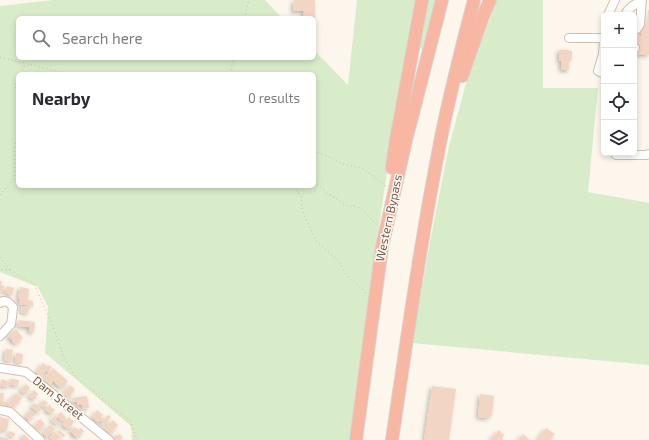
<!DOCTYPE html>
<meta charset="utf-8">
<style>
:root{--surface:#fff;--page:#f2f2f3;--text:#2b2b33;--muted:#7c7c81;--line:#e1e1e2}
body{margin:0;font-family:"Exo 2",sans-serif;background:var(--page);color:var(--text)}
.controls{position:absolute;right:12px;top:12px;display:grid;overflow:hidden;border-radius:6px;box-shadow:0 2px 6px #0003}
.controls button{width:36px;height:36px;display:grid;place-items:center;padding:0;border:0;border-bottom:1px solid var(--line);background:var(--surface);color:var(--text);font:20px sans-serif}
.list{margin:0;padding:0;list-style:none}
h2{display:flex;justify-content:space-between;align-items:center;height:52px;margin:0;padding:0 16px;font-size:17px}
h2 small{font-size:13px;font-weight:400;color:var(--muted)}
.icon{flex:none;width:22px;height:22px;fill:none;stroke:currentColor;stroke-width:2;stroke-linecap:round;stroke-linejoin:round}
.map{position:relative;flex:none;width:649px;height:440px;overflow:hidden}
.search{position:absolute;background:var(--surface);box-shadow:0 2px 6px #0003;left:16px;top:16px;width:300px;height:44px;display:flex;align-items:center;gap:10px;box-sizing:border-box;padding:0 14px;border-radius:6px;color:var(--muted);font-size:15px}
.panel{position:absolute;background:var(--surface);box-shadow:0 2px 6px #0003;left:16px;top:72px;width:300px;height:116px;border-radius:6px}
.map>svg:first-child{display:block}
</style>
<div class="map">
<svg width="649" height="440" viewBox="0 0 649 440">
<defs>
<filter id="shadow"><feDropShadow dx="-2" dy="2" stdDeviation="2" flood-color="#0004"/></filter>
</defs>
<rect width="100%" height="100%" fill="#fdf6ec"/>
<g fill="#d8ecc9" fill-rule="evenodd">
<path d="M53,0H265L282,18H18V58H314V50L348,85L357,0H417L395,118L376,247L350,440H132L131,426L45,353L48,307L38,287L0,272V6ZM18,74H314V186H18Z"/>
<polygon points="427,0 436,0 422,49 419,48"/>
<polygon points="497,0 543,0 543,88 598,88 588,192 649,203 649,365 412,343 430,242 449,146 468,76"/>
</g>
<g fill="#f3d5c3" filter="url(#shadow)">
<polygon points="294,0 315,0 315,18 303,18 304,11 293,11"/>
<polygon points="648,10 649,10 649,55 636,54 637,36 641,36 642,24 647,24"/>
<polygon points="559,50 569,50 569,51 572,51 572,59 569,59 569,70 561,70 561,61 559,61"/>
<polygon points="0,281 2,281 1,285 4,286 3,292 0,291"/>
<polygon points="7,286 14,288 12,295 5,293"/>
<polygon points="20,287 29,289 28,300 33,301 33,306 19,304 20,299 18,299"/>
<polygon points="22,306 29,307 28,313 21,312"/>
<polygon points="19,320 35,322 34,332 29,332 29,327 18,326"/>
<polygon points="16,329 23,338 15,344 8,335"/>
<polygon points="6,349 13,350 11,361 4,360"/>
<polygon points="16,353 23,354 22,363 15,362"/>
<polygon points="43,363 47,366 49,365 52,367 48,372 46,370 41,377 36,372"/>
<polygon points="53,368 68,381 61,388 53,381 50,385 43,379"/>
<polygon points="2,379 9,382 7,387 0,385"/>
<polygon points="11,379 19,380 18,386 10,384"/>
<polygon points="26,384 30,388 25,394 20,390"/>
<polygon points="70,385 75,389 69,398 63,394"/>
<polygon points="432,386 456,389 449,440 424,440"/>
<polygon points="34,390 38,394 34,400 29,396"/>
<polygon points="0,393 4,393 3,401 6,402 6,406 0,405"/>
<polygon points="16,393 22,398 12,409 7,405 8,402"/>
<polygon points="480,394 494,396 492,415 489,415 489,418 478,417"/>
<polygon points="87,396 89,408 83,409 82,405 78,405 77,402 74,402 73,398"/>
<polygon points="44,400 48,403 44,407 40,404"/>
<polygon points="35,403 41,409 38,413 31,407"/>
<polygon points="49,405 55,410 51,414 45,409"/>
<polygon points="31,410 35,415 29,420 25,416"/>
<polygon points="97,410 103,415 101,417 104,420 108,415 111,417 104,425 102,424 103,423 100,420 98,422 92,417"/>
<polygon points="61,412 66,417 62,421 57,416"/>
<polygon points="54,416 57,417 55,419 60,424 59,426 51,420"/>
<polygon points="0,417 9,419 7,430 2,429 2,432 0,432"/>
<polygon points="69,417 74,422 68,429 62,424"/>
<polygon points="40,419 45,424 37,432 35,429 34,430 32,428"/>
<polygon points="113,420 118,425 110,434 105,429"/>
<polygon points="50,425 55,429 47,437 43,433"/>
<polygon points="74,427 79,430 81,428 84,431 77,438 70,431"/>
<polygon points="546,428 555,434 550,440 539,440 538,439"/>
<polygon points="59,430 65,435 64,437 57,432"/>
<polygon points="499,430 504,435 502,438 503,439 502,440 490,440"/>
<polygon points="9,431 15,433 14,437 8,435"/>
<polygon points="55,432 60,436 57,440 52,440 50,438"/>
<polygon points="24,434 30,440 23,440 23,439 21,437"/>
<polygon points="120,434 123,438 120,440 115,440 113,437"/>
<polygon points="523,434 530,440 518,440"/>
<polygon points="0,437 8,438 8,440 0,440"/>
</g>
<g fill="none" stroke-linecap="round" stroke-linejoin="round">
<defs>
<g id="minor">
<polyline points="608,15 615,0"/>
<path d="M625,15C628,8 635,4 642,0"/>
<polyline points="634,30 637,29 640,24 642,0"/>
<polyline points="569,38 604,38"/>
<polyline points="604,40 603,54 598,71 604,74"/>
<polyline points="634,48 635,48"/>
<polyline points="616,155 646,155 649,154"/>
<polyline points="0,303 3,301 8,302 13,307 12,317 11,324 0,336"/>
<polyline points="0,368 26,372 109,440"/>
<polyline points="0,410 10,412 40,440"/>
</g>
<g id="highway">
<polyline points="462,76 483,16 490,0"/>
<polyline points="392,168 396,140 422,0"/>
<polyline points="356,440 382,247 406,140 442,0"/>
<path d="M392,440C407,339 421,238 441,138C450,92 462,46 474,0"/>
</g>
</defs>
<use href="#minor" stroke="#d1beb0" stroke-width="10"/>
<use href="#highway" stroke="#dad1cd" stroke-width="14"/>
<g stroke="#d9b8a5" stroke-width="1" stroke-dasharray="1 3" stroke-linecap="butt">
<polyline points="244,18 249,0"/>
<polyline points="0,57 56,71 65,74"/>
<polyline points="21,74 25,64"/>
<polyline points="230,74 234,58"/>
<polyline points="18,80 15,86 18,95"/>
<polyline points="314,151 330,157 340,163 364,169 386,186"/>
<path d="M314,182C325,191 336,200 348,206C351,207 354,206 357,207C366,210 371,220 378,226"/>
<polyline points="295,186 297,191 301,196 302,210 316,241 338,260 349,279 356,283 366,293"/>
<polyline points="0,195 14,178 14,151 18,132"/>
<polyline points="0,257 10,270 0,269"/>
<polyline points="10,270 34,284 52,324 63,355 74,375 116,410 130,420 137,440"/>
</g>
<use href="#minor" stroke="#fff" stroke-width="8"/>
<use href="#highway" stroke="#f7b7a3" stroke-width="12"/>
</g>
<g text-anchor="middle" stroke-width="3" stroke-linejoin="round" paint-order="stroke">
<g font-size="12" fill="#7a5c4d" stroke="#fffaf3">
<text transform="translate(389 218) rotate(-78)" y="4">Western Bypass</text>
<text transform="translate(58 398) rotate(39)" y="4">Dam Street</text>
</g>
</g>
</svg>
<div class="controls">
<button>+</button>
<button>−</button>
<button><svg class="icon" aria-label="locate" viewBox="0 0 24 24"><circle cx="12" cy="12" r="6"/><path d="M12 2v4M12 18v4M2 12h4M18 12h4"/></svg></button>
<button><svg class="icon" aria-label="layers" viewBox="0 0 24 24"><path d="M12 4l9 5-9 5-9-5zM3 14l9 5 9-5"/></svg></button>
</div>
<div class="search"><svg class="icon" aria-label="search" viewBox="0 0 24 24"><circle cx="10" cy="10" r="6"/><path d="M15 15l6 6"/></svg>Search here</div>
<section class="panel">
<h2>Nearby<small>0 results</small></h2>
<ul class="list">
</ul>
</section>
</div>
